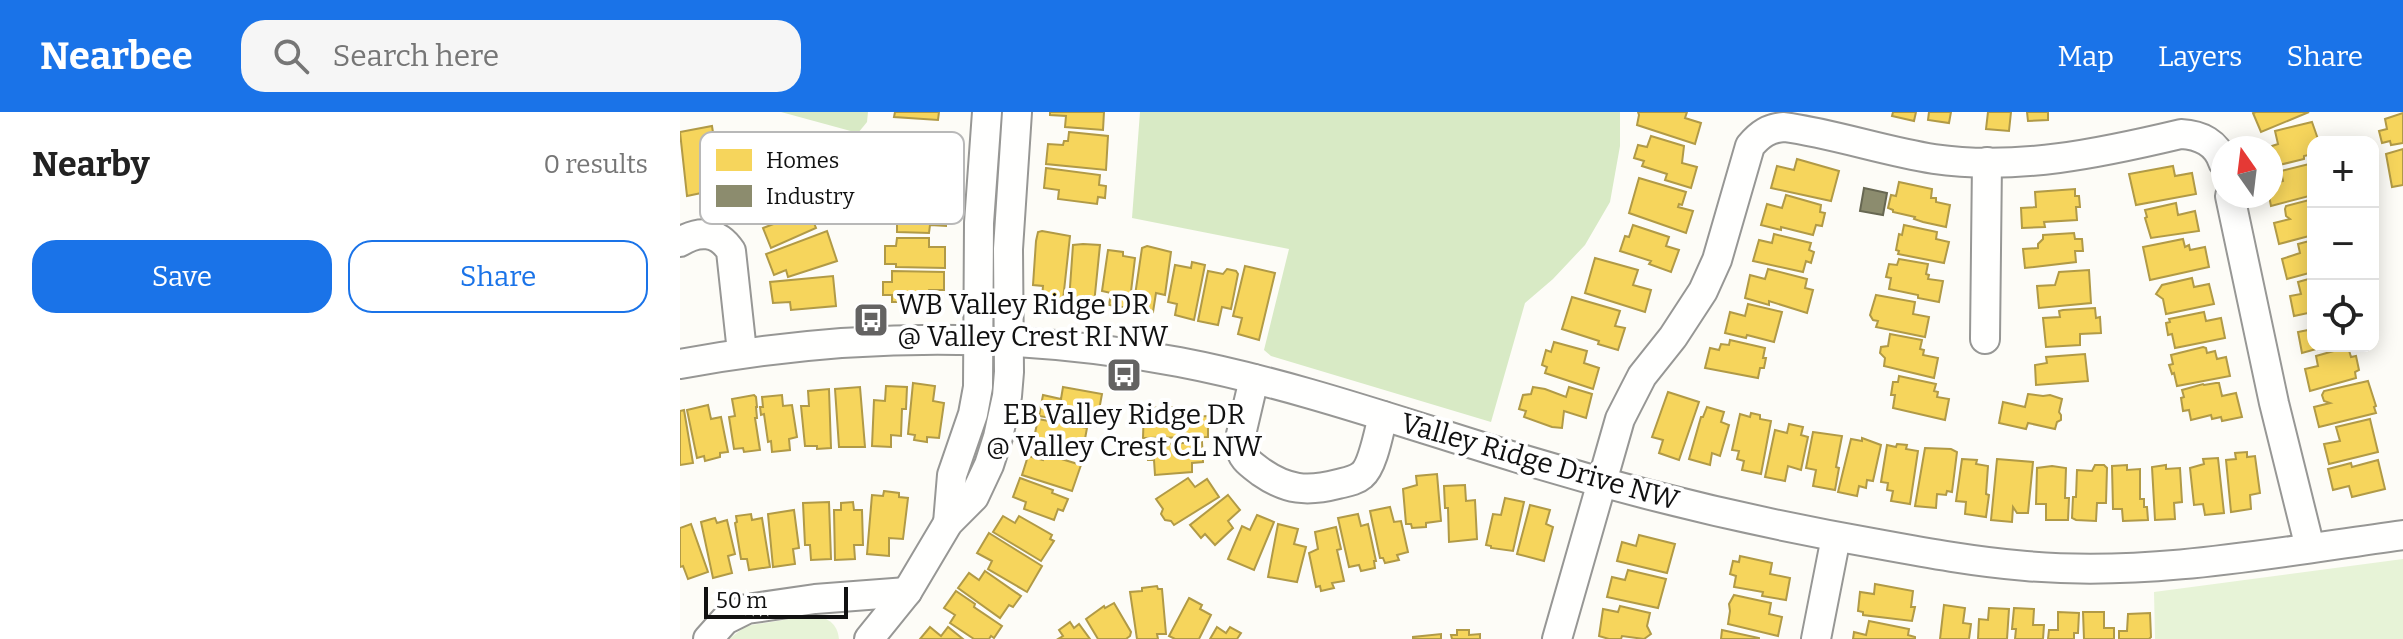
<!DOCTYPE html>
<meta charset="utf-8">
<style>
:root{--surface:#fff;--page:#f6f6f6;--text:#222;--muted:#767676;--line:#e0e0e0;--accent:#1a73e8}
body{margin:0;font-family:Bitter,serif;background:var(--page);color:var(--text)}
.controls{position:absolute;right:24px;top:24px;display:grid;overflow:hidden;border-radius:16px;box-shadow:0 4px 20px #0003}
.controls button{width:72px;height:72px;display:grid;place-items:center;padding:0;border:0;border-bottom:2px solid var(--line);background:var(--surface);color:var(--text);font:40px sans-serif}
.compass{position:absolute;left:1531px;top:24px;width:72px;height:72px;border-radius:50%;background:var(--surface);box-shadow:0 4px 20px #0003;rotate:346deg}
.scale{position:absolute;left:24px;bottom:20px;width:144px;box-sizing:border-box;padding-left:8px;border:4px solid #111;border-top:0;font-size:22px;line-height:28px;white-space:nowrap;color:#111;-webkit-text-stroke:6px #fff;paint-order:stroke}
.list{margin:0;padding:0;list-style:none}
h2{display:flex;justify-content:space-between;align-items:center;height:104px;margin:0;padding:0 32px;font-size:34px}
h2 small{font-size:26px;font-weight:400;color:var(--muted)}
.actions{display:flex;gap:16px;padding:24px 32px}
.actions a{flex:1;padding:18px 0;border:2px solid var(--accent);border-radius:24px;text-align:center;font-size:28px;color:var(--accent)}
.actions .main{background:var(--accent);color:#fff}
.icon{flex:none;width:44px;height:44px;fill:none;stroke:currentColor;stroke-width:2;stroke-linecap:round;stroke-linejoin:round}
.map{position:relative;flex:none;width:1723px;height:527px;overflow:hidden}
header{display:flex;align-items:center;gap:48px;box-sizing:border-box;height:112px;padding:0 40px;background:var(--accent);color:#fff}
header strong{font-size:38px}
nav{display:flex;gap:44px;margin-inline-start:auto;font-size:28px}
.search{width:560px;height:72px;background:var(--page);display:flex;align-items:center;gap:20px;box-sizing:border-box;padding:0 28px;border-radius:24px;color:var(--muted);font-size:30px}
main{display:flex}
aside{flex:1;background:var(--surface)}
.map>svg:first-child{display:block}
</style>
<header>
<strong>Nearbee</strong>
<div class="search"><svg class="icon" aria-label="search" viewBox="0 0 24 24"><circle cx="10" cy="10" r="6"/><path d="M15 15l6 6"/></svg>Search here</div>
<nav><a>Map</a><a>Layers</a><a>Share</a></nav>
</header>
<main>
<aside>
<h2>Nearby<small>0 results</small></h2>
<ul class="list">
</ul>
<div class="actions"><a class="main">Save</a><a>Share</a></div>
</aside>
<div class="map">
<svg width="1723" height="527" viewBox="0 0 1723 527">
<rect width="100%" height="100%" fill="#fdfcf7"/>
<g fill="#e7f3d7">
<polygon points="1723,447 1723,527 1475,527 1474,480"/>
<path d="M134,503C149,507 157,511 159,527H49L66,514Z"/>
</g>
<g fill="#d8eac5">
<polygon points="101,0 188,0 187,10 178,21"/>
<polygon points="460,0 940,0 940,34 930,90 905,133 873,167 845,191 811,310 591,244 584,238 609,137 452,106"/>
</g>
<g fill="#f6d55c" stroke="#b19a46" stroke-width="2">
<polygon points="215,0 259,0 258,8 214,5"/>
<polygon points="370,0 424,0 423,18 385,15 386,4 370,3"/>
<polygon points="958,0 1007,0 1005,6 1021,11 1015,32 957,13 959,3"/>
<polygon points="1213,0 1236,0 1234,9 1212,4"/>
<polygon points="1249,0 1271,0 1269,11 1248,8"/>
<polygon points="1308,0 1331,0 1329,19 1306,17"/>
<polygon points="1347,0 1368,0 1368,8 1348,9"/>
<polygon points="1576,0 1629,0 1581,20 1573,1"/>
<polygon points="1723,1 1723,31 1711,33 1710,29 1702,31 1699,19 1707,17 1705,7"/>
<polygon points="1632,10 1639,30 1633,30 1633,42 1624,44 1624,47 1591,55 1591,36 1586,36 1598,32 1595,19"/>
<polygon points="32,14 37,46 34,47 33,57 28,58 31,79 7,84 0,20"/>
<polygon points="389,20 428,24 426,58 366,52 368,32 383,33 384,29 388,29"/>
<polygon points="971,24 1004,34 1002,51 1017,55 1011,76 985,68 987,62 962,54 964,49 954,46 958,33 967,35"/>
<polygon points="1723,37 1723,73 1712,75 1706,42"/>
<polygon points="1117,47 1159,59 1151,89 1091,76 1097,54 1114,58"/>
<polygon points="1633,51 1633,83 1591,94 1589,84 1591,84 1591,72 1603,69 1601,59"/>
<polygon points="1493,54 1495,64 1512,61 1516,82 1456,93 1449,62"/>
<polygon points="366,56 420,63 419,73 426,74 425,86 418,85 417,92 378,87 379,78 364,76"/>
<polygon points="959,66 1006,80 1002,93 999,92 998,95 1013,99 1006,121 949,101"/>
<polygon points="1219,70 1252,77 1251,86 1256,86 1256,90 1270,93 1266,115 1243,110 1234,107 1235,105 1213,100 1213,98 1208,96 1211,83 1216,84"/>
<polygon points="1395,77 1395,84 1399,84 1400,95 1396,95 1397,108 1364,110 1365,115 1342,116 1341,96 1356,95 1355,80"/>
<polygon points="1106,83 1141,93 1140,100 1145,101 1142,114 1136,113 1133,123 1101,115 1101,118 1081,113 1087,92 1102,96"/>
<polygon points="127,87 131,98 135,96 140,108 134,111 136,116 91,136 83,116 99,110 95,100"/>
<polygon points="1633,87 1633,123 1599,132 1594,111 1610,107 1606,104 1605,97 1606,94"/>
<polygon points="1496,91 1498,103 1515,99 1519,119 1471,126 1465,106 1467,105 1465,98"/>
<polygon points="217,92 266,93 266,114 250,113 249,121 217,120 217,110 211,110 212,95 217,95"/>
<polygon points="953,113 989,125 986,134 999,138 991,160 969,152 971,149 940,139 945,124 949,125"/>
<polygon points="1224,113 1257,120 1256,127 1269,130 1264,151 1218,142 1219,139 1216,138 1219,122 1222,123"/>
<polygon points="147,119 157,149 108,165 106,158 94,163 86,142"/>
<polygon points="362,119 390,124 383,188 362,186 363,174 353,173 356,129 358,120"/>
<polygon points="1394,121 1395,127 1402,127 1403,139 1395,139 1396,150 1345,156 1343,137 1358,136 1358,132 1363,127 1363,123"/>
<polygon points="1094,122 1131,131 1129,138 1134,140 1131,151 1126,149 1123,160 1073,149 1079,128 1092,131"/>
<polygon points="217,126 249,126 249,135 265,135 265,156 216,155 216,152 205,152 205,134 216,134"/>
<polygon points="1503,127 1505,135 1509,133 1510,138 1525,135 1529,155 1470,168 1463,135"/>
<polygon points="1633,128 1633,160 1607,167 1602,147 1620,141 1618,132"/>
<polygon points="403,132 420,133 414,192 389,189 393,133"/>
<polygon points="467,134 491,140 485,183 476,181 473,200 453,197 462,136"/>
<polygon points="428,138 443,140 443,144 455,146 449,196 429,193 431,181 422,179"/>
<polygon points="915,146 958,158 953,173 971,178 965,200 905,181"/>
<polygon points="1219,147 1248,152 1246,162 1249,163 1248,167 1263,169 1259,190 1238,186 1238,183 1209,177 1211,166 1206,165 1209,152 1217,153"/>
<polygon points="512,150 525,153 514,208 495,203 497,192 488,190 495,153 511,156"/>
<polygon points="565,154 595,161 579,228 558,222 562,206 553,204"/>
<polygon points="547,157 556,159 558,162 551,197 542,195 538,213 518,209 528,159 543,162"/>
<polygon points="1088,157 1127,167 1125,176 1133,178 1127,201 1089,189 1089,193 1065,186 1070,163 1085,167"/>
<polygon points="1409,158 1411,191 1359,196 1357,174 1375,173 1379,160"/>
<polygon points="212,159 264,160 264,178 249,178 245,184 245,190 212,190 212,183 203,183 203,170 212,170"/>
<polygon points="153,164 156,194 111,198 110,190 93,191 90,170"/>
<polygon points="1512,166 1514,175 1529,172 1534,192 1486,202 1483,187 1476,182 1482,173"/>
<polygon points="1632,166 1633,200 1614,204 1610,184 1621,182 1618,170"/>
<polygon points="1196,183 1235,190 1233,202 1249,205 1245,225 1196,215 1198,209 1193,208 1190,203"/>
<polygon points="892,185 940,199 935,214 945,216 938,238 918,232 919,229 882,217"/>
<polygon points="1068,192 1102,200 1094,230 1067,223 1066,226 1045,221 1050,200 1065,204"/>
<polygon points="1415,196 1416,206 1420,205 1421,221 1400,222 1400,233 1366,235 1363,206 1380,205 1379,199 1383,198"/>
<polygon points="1524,200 1526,209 1541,206 1545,226 1495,236 1492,222 1488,223 1486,211 1490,210 1489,207"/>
<polygon points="1633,217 1633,234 1647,234 1622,241 1618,220"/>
<polygon points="1210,222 1242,228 1240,237 1244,238 1243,243 1258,246 1254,266 1204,254 1205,246 1200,241 1201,235 1208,234"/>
<polygon points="1050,228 1085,236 1083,246 1086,246 1084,256 1080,256 1078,266 1025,256 1030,236 1039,238 1041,232 1049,233"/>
<polygon points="874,230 907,239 904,251 919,256 913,277 865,261 867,255 862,253 866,238 871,240"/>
<polygon points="1523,235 1526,236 1527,241 1535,239 1537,247 1546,245 1550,264 1497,274 1494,261 1492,262 1489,253 1493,252 1491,243"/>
<polygon points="1668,235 1671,245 1676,244 1679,258 1675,260 1676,266 1630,279 1625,257 1638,254 1636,244"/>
<polygon points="1405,242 1408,269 1356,273 1355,253 1367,251 1366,245"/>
<polygon points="1219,264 1256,272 1254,279 1258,280 1257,285 1269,287 1265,308 1213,296 1215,283 1211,283 1213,270 1218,270"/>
<polygon points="1688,269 1696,294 1694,295 1696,301 1639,315 1634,295 1650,291 1644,289 1642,283 1644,279"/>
<polygon points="233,271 255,274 253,289 264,291 259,326 247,325 247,330 234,328 235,323 228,322"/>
<polygon points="1536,271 1539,271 1542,284 1556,281 1562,305 1542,309 1541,305 1532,307 1531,303 1511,308 1509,298 1503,299 1501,286 1504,285 1502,278 1523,272 1524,273"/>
<polygon points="206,274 227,275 226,297 222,297 221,324 211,323 211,335 192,334 194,288 205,289"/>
<polygon points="180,275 185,335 159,335 155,277"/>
<polygon points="383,275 422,282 416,314 359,304 363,283 381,287"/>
<polygon points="853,275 865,277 886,285 889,275 912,282 906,306 884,299 882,316 872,315 844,305 846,299 839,297 843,283 851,282"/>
<polygon points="149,277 151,336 137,337 137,334 125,334 121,294 129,294 128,279"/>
<polygon points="988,280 1019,290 999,348 979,341 983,328 972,325"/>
<polygon points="1348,282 1363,284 1370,283 1382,287 1379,300 1381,303 1381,308 1377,310 1375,317 1348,311 1346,317 1319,311 1323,290 1345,295"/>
<polygon points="74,283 76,285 77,295 76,295 77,306 75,306 80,338 64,340 63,336 54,337 49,305 55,304 52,287"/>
<polygon points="102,283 103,294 112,293 117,325 109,327 110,338 92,340 91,329 88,330 84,302 81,303 80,295 83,295 82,285"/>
<polygon points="28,293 31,307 41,305 48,340 40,341 40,345 25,349 24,344 17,346 7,298"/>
<polygon points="497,295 507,296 510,305 528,304 528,325 463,326 464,296"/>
<polygon points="1027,295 1044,300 1041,310 1049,313 1040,344 1032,341 1030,353 1009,347 1021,305 1023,305"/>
<polygon points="4,298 13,351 0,353 0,299"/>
<polygon points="1071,301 1080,303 1080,307 1091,309 1081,362 1062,358 1064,349 1057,347 1059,339 1052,338 1060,302 1070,305"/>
<polygon points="358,307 407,316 402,343 371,337 372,330 354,326"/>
<polygon points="1690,307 1698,340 1649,352 1644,332 1660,329 1656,315"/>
<polygon points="1109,312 1123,315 1121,323 1128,325 1121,358 1108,354 1105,369 1085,365 1095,318 1107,321"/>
<polygon points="1133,320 1162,324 1156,355 1159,356 1155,378 1133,374 1136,358 1126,356"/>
<polygon points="1182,326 1201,333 1193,369 1187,368 1186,376 1179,374 1177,384 1158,380 1171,327 1182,329"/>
<polygon points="522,330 523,350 512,351 512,360 475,363 474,348 468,348 467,333"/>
<polygon points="1217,332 1227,333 1226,337 1238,339 1230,392 1211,389 1213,379 1207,378 1208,371 1201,370 1207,333 1216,335"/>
<polygon points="1245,336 1271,337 1277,340 1272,380 1267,379 1266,383 1257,382 1256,396 1235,394"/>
<polygon points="1567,340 1567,345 1575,344 1580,381 1570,383 1571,397 1551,400 1546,348 1556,347 1555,341"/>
<polygon points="365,342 401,353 392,379 342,363 348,344 363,348"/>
<polygon points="1538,346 1544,401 1525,403 1523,392 1514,393 1510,356 1524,352 1523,347"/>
<polygon points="1282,347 1297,348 1296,352 1308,354 1306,382 1309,383 1306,405 1285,402 1286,390 1276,389"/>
<polygon points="1317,347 1353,350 1348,401 1337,401 1333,395 1332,410 1311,408"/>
<polygon points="1698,348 1705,377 1672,385 1669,374 1653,378 1648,357 1671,351 1672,355"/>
<polygon points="1415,353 1424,353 1427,356 1426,391 1417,391 1416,409 1396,408 1392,406 1393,385 1396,385 1397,358 1412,359"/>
<polygon points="1447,353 1447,358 1460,357 1460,387 1464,387 1464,395 1467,395 1468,408 1443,409 1442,397 1433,397 1432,354"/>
<polygon points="1486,353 1486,357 1500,356 1502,390 1494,391 1495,407 1475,408 1472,355"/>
<polygon points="1372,354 1386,356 1385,386 1389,386 1388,408 1366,408 1366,392 1356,392 1357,356"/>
<polygon points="757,362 761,409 746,411 746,415 732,416 731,412 726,412 723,377 737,373 736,364"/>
<polygon points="340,366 373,378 372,381 388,387 383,399 378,397 374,408 344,397 346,390 333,385"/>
<polygon points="508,366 515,375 527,367 539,385 494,413 491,409 485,408 481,402 483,397 476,387"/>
<polygon points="785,373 786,389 795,388 797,427 769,430 768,396 765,396 764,374"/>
<polygon points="204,379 219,381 219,385 228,386 223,427 209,426 209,444 187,442 192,383 203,384"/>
<polygon points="548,383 560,398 548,409 553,416 535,433 525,422 521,426 510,413"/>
<polygon points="825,386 844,390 833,439 811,436 811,434 806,433 813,402 821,403"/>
<polygon points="149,390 151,447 131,448 130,433 125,433 123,391"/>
<polygon points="173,390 174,398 182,398 183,433 174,433 175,447 155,448 154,398 161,398 161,391"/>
<polygon points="850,393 870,398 866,412 873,415 864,449 837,442"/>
<polygon points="710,395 714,410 721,409 728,440 717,443 719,448 705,451 703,446 700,446 690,399"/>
<polygon points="114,398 119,436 113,437 115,452 93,455 88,402"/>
<polygon points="71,402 72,408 82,406 90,455 69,458 67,447 61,447 55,411 57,410 56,404"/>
<polygon points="678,402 681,414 688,412 696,449 694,449 695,456 681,459 679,453 669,455 658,406"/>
<polygon points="577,403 594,410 574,458 548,447 562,414 570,418"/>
<polygon points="323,404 335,411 339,404 372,423 370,427 374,429 361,449 313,420"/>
<polygon points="35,406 37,411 47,408 55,442 48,444 52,461 33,466 21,410"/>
<polygon points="11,412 28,460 8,467 3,454 0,455 0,416"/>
<polygon points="598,412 618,417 614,432 626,435 617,470 588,465"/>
<polygon points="656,415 661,437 657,438 664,469 652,471 654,476 641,479 640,474 636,475 629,441 638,437 635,420"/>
<polygon points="309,421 362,454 347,480 308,457 312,449 297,441"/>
<polygon points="959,423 995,432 987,461 937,449 942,430 956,434"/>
<polygon points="1060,444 1092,451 1090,462 1110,466 1106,488 1082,484 1083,480 1054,475 1056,464 1050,462 1053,449 1059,450"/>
<polygon points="948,458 986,467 978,496 927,485 932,465 945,468"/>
<polygon points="305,459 341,484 333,495 329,493 320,506 278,476 289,461 299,468"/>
<polygon points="1195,472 1233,479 1231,495 1235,495 1232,509 1183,503 1183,500 1178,499 1180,480 1194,482"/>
<polygon points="477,474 478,477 482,477 486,522 477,522 478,527 457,527 450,480 462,479 462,476"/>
<polygon points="276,479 295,492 294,495 322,514 314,526 311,524 309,527 294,527 270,511 275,503 264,496"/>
<polygon points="1054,483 1091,491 1089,502 1102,505 1098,524 1048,512 1050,499 1049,492"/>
<polygon points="509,486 522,493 520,497 531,503 519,527 495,527 489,524"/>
<polygon points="434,491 451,520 450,524 446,527 418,527 406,507 424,494 425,496"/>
<polygon points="1264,493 1285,496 1283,511 1291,512 1289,527 1260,527"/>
<polygon points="940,494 970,501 967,514 971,522 964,527 942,524 941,527 929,527 919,524 923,497 938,500"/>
<polygon points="1309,496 1329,497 1327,527 1298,527 1299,507 1308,508"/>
<polygon points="1334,496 1354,497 1353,513 1364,513 1363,527 1335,527 1336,517 1332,517"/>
<polygon points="1378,500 1399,501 1398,521 1394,521 1394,527 1368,527 1369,518 1378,518"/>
<polygon points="1403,500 1424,500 1424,516 1434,516 1434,527 1404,527"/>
<polygon points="1470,501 1471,525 1469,527 1439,527 1439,519 1447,519 1448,502"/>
<polygon points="1189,509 1229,517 1228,523 1235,525 1235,527 1173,527 1174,520 1186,523"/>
<polygon points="390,510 394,516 399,512 410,527 378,527 383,524 379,518"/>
<polygon points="250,515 261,524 268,515 283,527 240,527"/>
<polygon points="537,515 546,521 550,515 561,521 557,527 530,527"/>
<polygon points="777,518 789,518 789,523 800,522 800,527 772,527 771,523 777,523"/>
<polygon points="1042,518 1079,526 1079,527 1041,527"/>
<polygon points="761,522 761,527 733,527 733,525"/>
</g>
<polygon fill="#8c8c6e" stroke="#676752" stroke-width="2" points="1184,76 1207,81 1203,103 1180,99"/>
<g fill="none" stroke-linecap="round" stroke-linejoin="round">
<defs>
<g id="minor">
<polyline points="1550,84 1594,291 1630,436"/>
<path d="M0,130C19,118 38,119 51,139L62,240"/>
<polyline points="1305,227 1307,50"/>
<path d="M0,252C166,221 333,219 499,250C614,272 726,312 838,346C956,382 1077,411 1198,432C1247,441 1296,450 1346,454C1472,465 1598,440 1723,423"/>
<path d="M574,267L559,331C561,346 569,351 581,360C607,378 627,380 658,372C666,370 675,369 682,363C693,354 699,319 703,304"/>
<polyline points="268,411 272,363 293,302 298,275 299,111 307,0"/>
<polyline points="28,527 45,508 67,497 135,487 227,480"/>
<polyline points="189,527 227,480 268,411 294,385 309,353 318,325 327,284 329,260 328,137 337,0"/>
<path d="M877,527L940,307L962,264L993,225L1023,179L1037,148L1070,34C1080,22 1089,16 1104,15C1155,22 1203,39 1254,47C1337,59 1421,41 1501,22C1521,23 1537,31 1543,50"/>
<polyline points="1136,527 1156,425"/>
</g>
</defs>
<use href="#minor" stroke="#979795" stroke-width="32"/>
<use href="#minor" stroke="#fffffe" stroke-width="28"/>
</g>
<defs>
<symbol id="bus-square" viewBox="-11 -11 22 22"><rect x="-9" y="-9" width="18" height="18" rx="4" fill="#646362" stroke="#fff"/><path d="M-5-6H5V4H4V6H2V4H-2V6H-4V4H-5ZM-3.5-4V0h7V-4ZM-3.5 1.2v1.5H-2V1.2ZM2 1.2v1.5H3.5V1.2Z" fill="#fff"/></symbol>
</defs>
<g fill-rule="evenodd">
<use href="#bus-square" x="171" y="188" width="40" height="40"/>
<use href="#bus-square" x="424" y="243" width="40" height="40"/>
</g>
<g text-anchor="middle" stroke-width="8" stroke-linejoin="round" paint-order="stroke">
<g font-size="28" fill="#111" stroke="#fff" text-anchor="start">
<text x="217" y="202">WB Valley Ridge DR<tspan x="217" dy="32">@ Valley Crest RI NW</tspan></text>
<text x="444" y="312" text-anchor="middle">EB Valley Ridge DR<tspan x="444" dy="32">@ Valley Crest CL NW</tspan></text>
</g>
<g font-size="28" fill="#111" stroke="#fff">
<text transform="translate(860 349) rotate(16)" y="10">Valley Ridge Drive NW</text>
</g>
</g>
<rect x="20" y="20" width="264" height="92" rx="12" fill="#fff" stroke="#b8b8b8" stroke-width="2"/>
<rect x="36" y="37" width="36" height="22" fill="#f6d55c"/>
<rect x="36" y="73" width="36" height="22" fill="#8c8c6e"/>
<g font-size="22" fill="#111">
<text x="86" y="56">Homes</text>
<text x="86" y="92">Industry</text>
</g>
</svg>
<div class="controls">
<button>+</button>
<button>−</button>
<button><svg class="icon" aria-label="locate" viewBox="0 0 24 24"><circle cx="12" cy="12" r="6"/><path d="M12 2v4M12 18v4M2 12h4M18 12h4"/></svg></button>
</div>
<svg class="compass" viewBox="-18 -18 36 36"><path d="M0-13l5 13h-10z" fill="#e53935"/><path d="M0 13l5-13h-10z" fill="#767676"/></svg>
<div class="scale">50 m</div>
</div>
</main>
